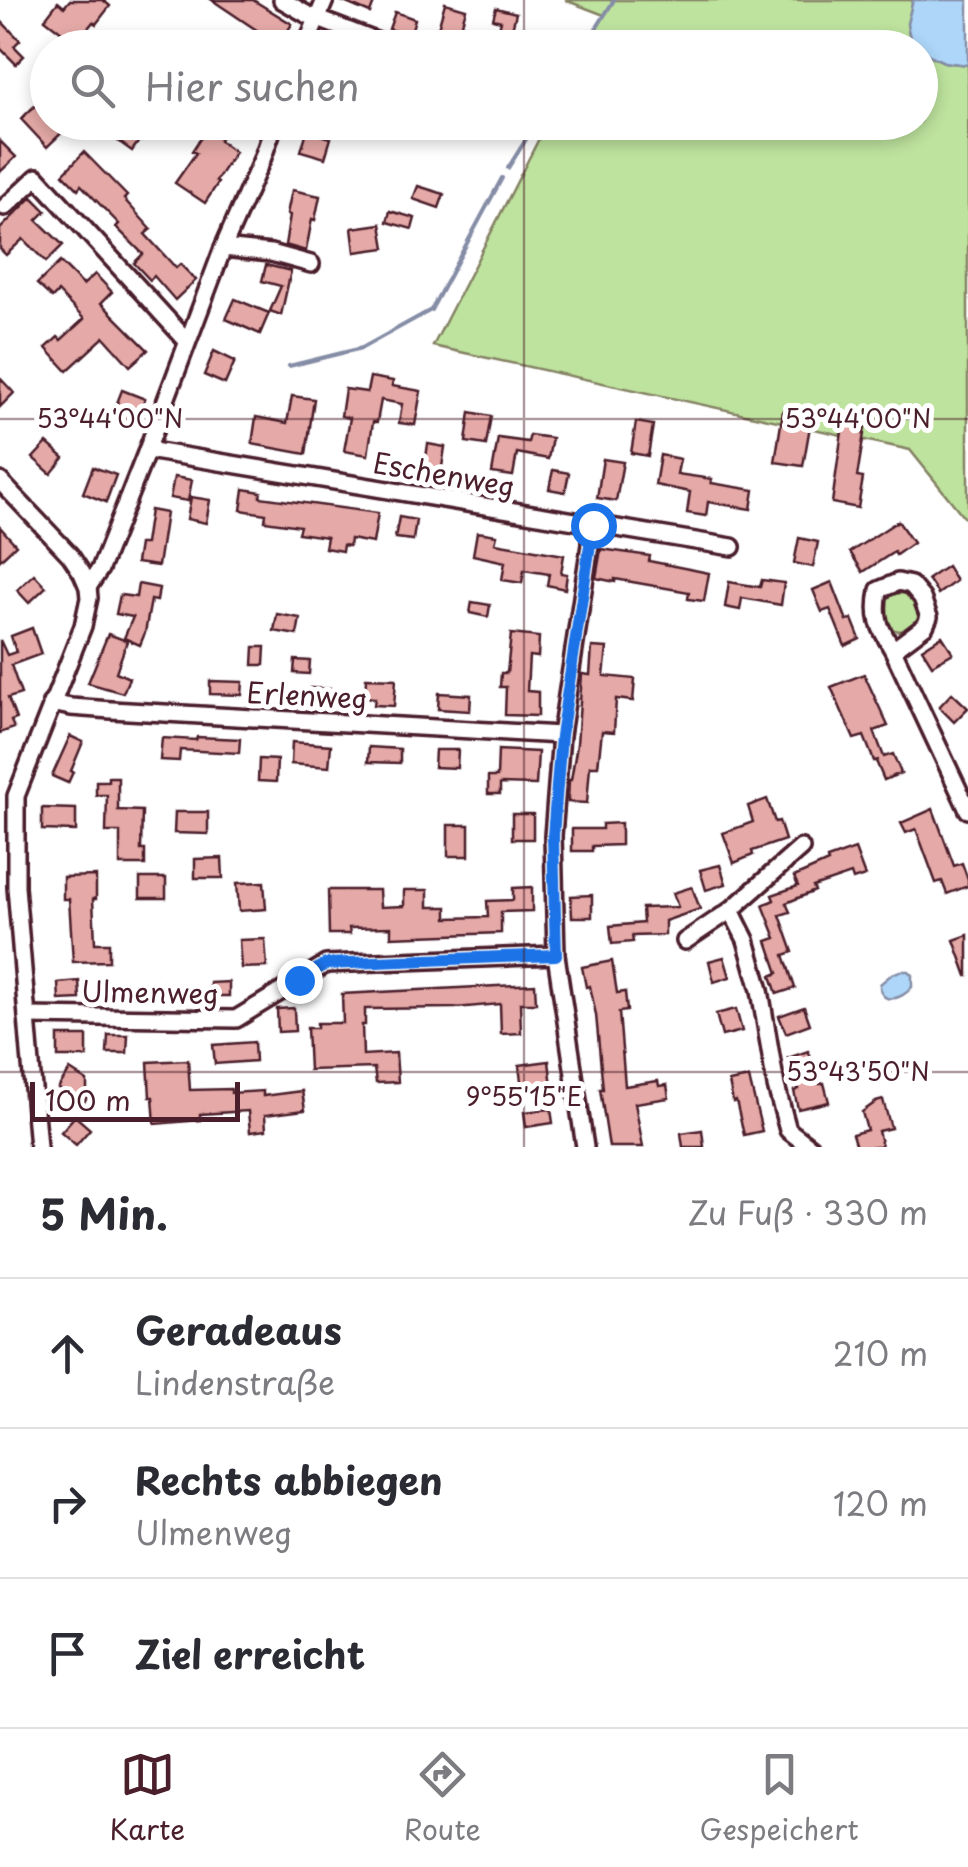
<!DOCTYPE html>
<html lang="de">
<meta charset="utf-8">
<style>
:root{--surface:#fff;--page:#f2f2f3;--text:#2b2b33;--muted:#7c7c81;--line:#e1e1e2;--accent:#4a1f2b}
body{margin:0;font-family:"Playpen Sans",sans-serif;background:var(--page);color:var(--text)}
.scale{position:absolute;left:30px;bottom:25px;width:210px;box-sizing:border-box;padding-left:10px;border:5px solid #4a1f2b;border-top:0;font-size:28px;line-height:35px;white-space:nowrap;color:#4a1f2b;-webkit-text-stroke:8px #fff;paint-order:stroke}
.stop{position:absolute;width:30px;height:30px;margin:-22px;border:8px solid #1a73e8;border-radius:50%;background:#fff}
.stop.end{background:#1a73e8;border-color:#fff;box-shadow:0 2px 10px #0008}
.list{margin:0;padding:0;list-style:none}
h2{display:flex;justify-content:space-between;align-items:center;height:130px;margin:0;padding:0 40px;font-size:42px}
h2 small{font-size:32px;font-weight:400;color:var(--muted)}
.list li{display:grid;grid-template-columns:65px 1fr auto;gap:30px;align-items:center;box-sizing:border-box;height:150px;padding:0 40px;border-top:2px solid var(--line)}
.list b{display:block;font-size:38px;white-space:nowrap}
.list p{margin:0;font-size:32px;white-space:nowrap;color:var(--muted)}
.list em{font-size:32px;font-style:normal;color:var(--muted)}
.icon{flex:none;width:55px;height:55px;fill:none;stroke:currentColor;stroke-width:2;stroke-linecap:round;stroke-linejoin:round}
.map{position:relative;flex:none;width:968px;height:1147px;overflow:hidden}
.search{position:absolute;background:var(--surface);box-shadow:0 5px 15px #0003;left:30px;right:30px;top:30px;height:110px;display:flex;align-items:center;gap:25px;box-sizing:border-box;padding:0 35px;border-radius:55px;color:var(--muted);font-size:38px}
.sheet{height:580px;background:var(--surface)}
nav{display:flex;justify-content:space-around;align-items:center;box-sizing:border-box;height:140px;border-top:2px solid var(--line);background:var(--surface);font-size:28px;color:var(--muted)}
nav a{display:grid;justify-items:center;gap:5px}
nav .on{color:var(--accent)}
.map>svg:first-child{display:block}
</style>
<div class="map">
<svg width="968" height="1147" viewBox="0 0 968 1147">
<rect width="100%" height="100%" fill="#fff"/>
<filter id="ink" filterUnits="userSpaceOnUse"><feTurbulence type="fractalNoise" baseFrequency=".01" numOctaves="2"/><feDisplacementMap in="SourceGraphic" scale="20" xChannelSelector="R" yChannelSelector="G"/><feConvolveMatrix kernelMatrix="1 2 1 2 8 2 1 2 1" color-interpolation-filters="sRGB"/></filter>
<g filter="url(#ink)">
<g fill="#bee39e" stroke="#848164" stroke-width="2.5">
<polygon points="565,0 913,0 907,24 912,47 587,47 604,15"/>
<polygon points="921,51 944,62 968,65 968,522 910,450 433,346 547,123 920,122"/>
<circle cx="901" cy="612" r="19"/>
</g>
<g fill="#add6f8" stroke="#858da6" stroke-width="2.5">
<polygon points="913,0 968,0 968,65 944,62 921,51 920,48 912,47 907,24"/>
<path d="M900,971H908L912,975V987C902,1000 879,1006 880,984L892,974Z"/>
</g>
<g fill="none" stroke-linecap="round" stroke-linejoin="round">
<g stroke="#858da6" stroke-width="4">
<polyline points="584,48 614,0"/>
<polyline points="508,168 537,122"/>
<polyline points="289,366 362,348 431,310 502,178"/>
</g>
</g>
<g fill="#e5aaa7" stroke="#4a1f2b" stroke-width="2.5">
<polygon points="70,0 103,0 110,6 96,24 93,22 76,43 45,19 58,2 64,7"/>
<polygon points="212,0 253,0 292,24 279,45"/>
<polygon points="339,0 375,0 370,13"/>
<polygon points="445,3 466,9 459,34 438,28"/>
<polygon points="496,8 516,13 510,37 536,44 536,48 493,48 501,21 493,19"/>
<polygon points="395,12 415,19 410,36 389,29"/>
<polygon points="0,20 20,40 14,46 24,56 16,64 0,48"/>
<polygon points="48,93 48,122 73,122 47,147 21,119"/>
<polygon points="110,122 141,122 148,128 132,151 104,131"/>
<polygon points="211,122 232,122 219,140 235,152 216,181 218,183 205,203 175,183 196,153 192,151"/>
<polygon points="307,131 331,138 325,158 301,151"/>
<polygon points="0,141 16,157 0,172"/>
<polygon points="84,152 127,196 124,199 151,229 145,234 176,268 180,264 196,280 175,300 154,276 150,280 134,263 143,254 116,227 119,224 81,185 78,189 63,174"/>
<polygon points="418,186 444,194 439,208 413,199"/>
<polygon points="292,190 320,196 315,220 312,219 306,251 285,245 290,215 287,214"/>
<polygon points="32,197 46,211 37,220 63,245 46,262 23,239 6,255 0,249 0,229"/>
<polygon points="390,211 415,218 412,229 387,222"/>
<polygon points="381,224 385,248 355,252 352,228"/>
<polygon points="60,262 83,285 95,274 112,292 101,303 148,350 130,366 104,337 67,371 46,348 58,337 61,340 84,319 58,292 52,298 37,284"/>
<polygon points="266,265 291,271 281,315 270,311 281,286 262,281"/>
<polygon points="235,299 269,313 260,334 226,319"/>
<polygon points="214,351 235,361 225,384 204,375"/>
<polygon points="370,377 393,381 392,386 421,391 415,425 399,423 402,404 381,400 377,422 373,422 368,455 344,451 350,418 341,416 345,389 367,392"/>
<polygon points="0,378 14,393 0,407"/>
<polygon points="122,390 145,399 135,424 112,416"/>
<polygon points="292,396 314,399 306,454 252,444 256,417 287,423"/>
<polygon points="783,411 812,415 803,466 775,462"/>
<polygon points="470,412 491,416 486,445 466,442"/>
<polygon points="844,417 866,421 857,477 863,478 858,508 832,503"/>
<polygon points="636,422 653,425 648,456 631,453"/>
<polygon points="530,435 552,438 548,459 517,453 513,476 492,473 498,438 528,442"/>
<polygon points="47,443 64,458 51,474 33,458"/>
<polygon points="428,444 445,447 441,474 424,471"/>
<polygon points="660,455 680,459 677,474 712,479 711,483 754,490 751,509 708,502 706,516 687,513 690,492 655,485"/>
<polygon points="603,459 623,462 616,501 597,498"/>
<polygon points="93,467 116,475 106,502 83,493"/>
<polygon points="553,470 569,473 565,492 549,489"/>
<polygon points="174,477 192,480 188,501 170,498"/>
<polygon points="244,489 261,492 260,497 378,513 373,543 350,539 349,546 343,545 342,551 325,548 327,537 298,533 300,526 265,521 266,514 241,510"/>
<polygon points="191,497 210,500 206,523 187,519"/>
<polygon points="150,510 166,513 158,566 136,563 139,544 145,544"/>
<polygon points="399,517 416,520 413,540 395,538"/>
<polygon points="898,521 913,543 896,555 894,552 863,572 850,552"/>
<polygon points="0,527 16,545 0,560"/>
<polygon points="477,532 497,535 495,543 564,555 561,573 567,574 565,589 547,585 549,574 524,570 522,583 502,580 505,562 473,555"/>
<polygon points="799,538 818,542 813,567 794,563"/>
<polygon points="601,549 650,556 649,561 709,573 704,601 688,599 689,592 615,579 615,582 596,578"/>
<polygon points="947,566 956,581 938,594 928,579"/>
<polygon points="34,574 46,587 29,603 17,590"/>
<polygon points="762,580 784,583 781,605 742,598 740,610 725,607 729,582 760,587"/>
<polygon points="832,582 847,621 852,619 860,639 845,646 830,609 822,612 813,590"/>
<polygon points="138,584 159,588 157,601 151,600 145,633 140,645 124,638 133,617 116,614 120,595 136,597"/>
<polygon points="472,602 490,605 488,617 470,613"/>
<polygon points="277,614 300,618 297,635 274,631"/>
<polygon points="32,628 41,654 11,665 21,694 8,698 16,719 11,721 14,728 0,733 0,640 7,655 16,652 11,636"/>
<polygon points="108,634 127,641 116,672 129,678 123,693 88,683"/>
<polygon points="511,634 539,637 538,657 529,656 527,691 538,692 538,716 505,715 506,687 500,687 501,673 507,673"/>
<polygon points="942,636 953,653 932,665 922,649"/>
<polygon points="254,647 265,647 264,665 253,665"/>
<polygon points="592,647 607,648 604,676 635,679 633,701 616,699 614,732 602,731 598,766 590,766 587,803 568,802 569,780 571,780 577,744 582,674 590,675"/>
<polygon points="295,660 310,661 309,674 294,673"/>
<polygon points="864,674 888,726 874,731 884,757 893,754 901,773 884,780 876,761 879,760 874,761 864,736 854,739 831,687"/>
<polygon points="366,678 396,679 394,706 374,705 375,698 365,697"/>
<polygon points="210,681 243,682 242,695 210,694"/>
<polygon points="310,688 331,689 331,703 310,702"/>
<polygon points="439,693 471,695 470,711 438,709"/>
<polygon points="952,693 968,708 954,722 939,707"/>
<polygon points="70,736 83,742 71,771 73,772 68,783 52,776"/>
<polygon points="197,737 240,739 239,753 180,750 179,761 160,760 162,738 196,740"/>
<polygon points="292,742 331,745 329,767 291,764"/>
<polygon points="369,747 400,749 400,763 368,762"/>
<polygon points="435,750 458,750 457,768 434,767"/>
<polygon points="498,750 538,752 536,785 500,784 500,794 488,794 488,777 497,777"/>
<polygon points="259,759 277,760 276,782 258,781"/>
<polygon points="108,777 118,777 118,810 142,811 141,850 145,850 145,865 120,865 120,832 106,832 107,795 96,795 96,781 108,781"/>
<polygon points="767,799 775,822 779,821 785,840 752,851 753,855 734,863 723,833 753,822 748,806"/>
<polygon points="42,808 76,809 76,831 42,830"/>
<polygon points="933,809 954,866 962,863 968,880 968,886 947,894 942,881 936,883 916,829 906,833 901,823"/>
<polygon points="175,812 208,812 208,834 174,833"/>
<rect x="512" y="814" width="21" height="25"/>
<polygon points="621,823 621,845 592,846 592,851 572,851 572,829 602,829 602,824"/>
<rect x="448" y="825" width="21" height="31"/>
<polygon points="855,849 865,876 853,880 851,874 813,887 815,891 786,903 790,912 780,915 793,952 784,955 795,988 777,994 771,976 778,973 767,941 776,938 763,905 774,900 772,895 798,886 794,877 828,862 827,859"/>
<polygon points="222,858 223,878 195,878 195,859"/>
<polygon points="720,865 726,884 706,890 700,870"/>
<polygon points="96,876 96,899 93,899 95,943 109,943 109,961 73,962 69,899 63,899 63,877"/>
<rect x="140" y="878" width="26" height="20"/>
<polygon points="264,882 266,909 239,911 237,883"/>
<polygon points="532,887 532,911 501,912 501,933 391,937 391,927 349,928 350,934 329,934 328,890 379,890 380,907 404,906 404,890 428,890 428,907 447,907 447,918 488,917 487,901 513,900 513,888"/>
<polygon points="692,887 700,909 665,921 665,935 632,936 633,942 612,944 610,926 643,923 642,908 678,907 673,893"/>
<polygon points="592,895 592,917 572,917 571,896"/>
<polygon points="968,935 968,976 967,976 954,940"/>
<polygon points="265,939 267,967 241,968 239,940"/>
<polygon points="724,957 730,977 714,982 709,961"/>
<polygon points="612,961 617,993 625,992 627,1011 619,1012 625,1086 658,1081 659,1086 667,1085 669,1098 635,1103 643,1147 609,1147 600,1089 603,1089 596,1015 590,986 586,987 582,967"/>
<polygon points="79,981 80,999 59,1000 58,983"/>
<polygon points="229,982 229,996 210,996 210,983"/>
<rect x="144" y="983" width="22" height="15"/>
<polygon points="535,984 536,1003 520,1003 521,1033 501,1034 500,1004 455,1008 365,1009 365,1025 362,1025 363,1055 396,1053 398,1082 376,1083 374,1068 309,1070 307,1028 317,1028 317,1023 343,1023 342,994"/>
<polygon points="804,1007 810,1024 786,1033 779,1016"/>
<polygon points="294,1008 295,1031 278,1032 277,1009"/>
<polygon points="736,1009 742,1031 722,1036 716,1014"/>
<polygon points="108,1035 128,1035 127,1053 107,1053"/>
<rect x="58" y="1036" width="29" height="21"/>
<polygon points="254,1042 255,1061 215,1064 213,1045"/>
<polygon points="808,1051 820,1084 824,1083 829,1102 798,1109 794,1091 799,1089 788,1058"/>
<polygon points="188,1060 190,1090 231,1089 231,1093 263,1091 263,1096 302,1091 305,1110 265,1115 266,1130 250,1132 248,1111 200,1114 200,1120 155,1124 153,1097 150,1097 148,1062"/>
<polygon points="549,1061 552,1086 522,1090 519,1065"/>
<polygon points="70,1070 87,1081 87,1097 83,1104 58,1088"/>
<polygon points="749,1078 762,1131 744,1135 736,1101 733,1102 729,1082"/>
<polygon points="883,1100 891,1128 878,1131 882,1147 856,1147 852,1134 867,1130 862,1112 876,1102"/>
<polygon points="551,1109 553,1123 526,1127 524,1112"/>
<polygon points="75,1116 90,1129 76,1145 61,1132"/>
<polygon points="702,1130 704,1147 683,1147 681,1133"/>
</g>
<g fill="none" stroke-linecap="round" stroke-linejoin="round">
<defs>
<g id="minor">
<polyline points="282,0 308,15 394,48"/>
<polyline points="305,48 325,0"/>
<polyline points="5,207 37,177 187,341"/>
<polyline points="223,248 271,253 311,264"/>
<polyline points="147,450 732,547"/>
<polyline points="0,481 70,555 82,573 88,587 89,598 83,626 16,796 16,887 38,1147"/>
<polyline points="88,587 100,569 146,453 223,248 263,157 275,122"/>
<path d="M893,650L925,626L929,617L922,598L911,585L898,582L879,590C874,618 879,627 893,650L968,810"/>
<polyline points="51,703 71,707 111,710 561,735"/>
<polyline points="731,910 746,940 760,990 776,1086 788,1130 810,1147"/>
<polyline points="685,941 731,910 801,848"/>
<polyline points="27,1016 236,1019 326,964 556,955"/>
<polyline points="585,1147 556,955 553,836 561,735 593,525"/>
</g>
</defs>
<use href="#minor" stroke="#4a1f2b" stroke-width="22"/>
<use href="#minor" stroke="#fff" stroke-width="15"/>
</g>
</g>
<g fill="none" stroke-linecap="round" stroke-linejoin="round" filter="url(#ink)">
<polyline stroke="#1a73e8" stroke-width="12" points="299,980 326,964 556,955 553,836 561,736 593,525"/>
</g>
<path fill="none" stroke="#4a1f2b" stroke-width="2.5" stroke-opacity="0.45" d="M524,0V48M524,122V1147M0,419H968M0,1072H968"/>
<g text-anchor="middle" stroke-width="10" stroke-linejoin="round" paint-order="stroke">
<g font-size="28" fill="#4a1f2b" stroke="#fff">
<text transform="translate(444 475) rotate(10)" y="10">Eschenweg</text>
<text transform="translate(307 696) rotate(3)" y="10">Erlenweg</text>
<text transform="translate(150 993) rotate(1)" y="10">Ulmenweg</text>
</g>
</g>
<g font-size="25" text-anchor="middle" fill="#4a1f2b" stroke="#fff" stroke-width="10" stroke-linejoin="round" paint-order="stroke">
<text x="110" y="428">53°44'00"N</text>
<text x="858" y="428">53°44'00"N</text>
<text x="858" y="1081">53°43'50"N</text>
<text x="524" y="1106">9°55'15"E</text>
</g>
</svg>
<div class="scale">100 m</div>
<div class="stop" style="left:593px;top:525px"></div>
<div class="stop end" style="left:299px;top:980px"></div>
<div class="search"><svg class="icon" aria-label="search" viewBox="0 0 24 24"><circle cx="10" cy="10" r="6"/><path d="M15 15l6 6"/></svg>Hier suchen</div>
</div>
<section class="sheet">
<h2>5 Min.<small>Zu Fuß · 330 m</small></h2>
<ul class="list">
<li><svg class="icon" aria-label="ahead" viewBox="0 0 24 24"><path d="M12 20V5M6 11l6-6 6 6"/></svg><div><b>Geradeaus</b><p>Lindenstraße</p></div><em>210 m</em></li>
<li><svg class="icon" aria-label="right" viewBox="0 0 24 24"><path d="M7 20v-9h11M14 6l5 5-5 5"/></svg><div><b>Rechts abbiegen</b><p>Ulmenweg</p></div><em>120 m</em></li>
<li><svg class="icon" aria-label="arrive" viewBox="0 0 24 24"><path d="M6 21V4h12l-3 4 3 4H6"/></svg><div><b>Ziel erreicht</b></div></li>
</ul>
</section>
<nav>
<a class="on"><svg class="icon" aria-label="map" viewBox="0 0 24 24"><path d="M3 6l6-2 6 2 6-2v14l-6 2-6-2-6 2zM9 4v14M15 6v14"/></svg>Karte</a>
<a><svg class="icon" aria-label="directions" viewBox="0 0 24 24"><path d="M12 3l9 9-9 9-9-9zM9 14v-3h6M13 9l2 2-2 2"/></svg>Route</a>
<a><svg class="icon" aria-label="saved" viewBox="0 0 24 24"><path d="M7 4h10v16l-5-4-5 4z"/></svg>Gespeichert</a>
</nav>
